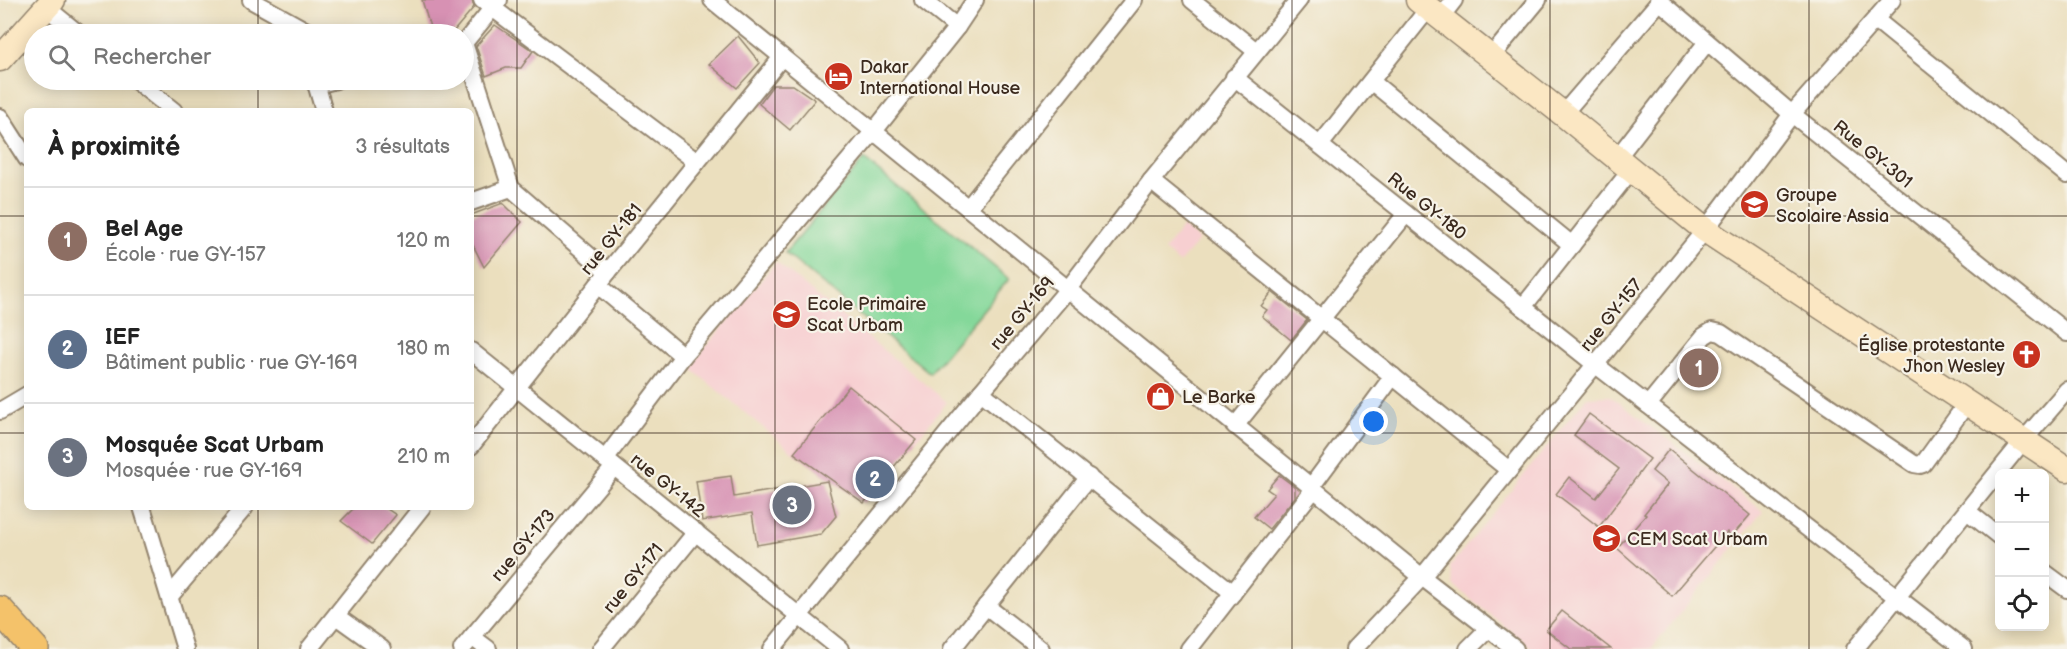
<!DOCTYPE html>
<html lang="fr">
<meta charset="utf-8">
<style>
:root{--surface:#fff;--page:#f2f2f2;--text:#222;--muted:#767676;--line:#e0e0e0;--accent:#db2777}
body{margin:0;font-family:"Balsamiq Sans",sans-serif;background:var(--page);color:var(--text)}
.controls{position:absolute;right:18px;bottom:18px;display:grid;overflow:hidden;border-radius:9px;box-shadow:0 3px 15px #0003}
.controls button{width:54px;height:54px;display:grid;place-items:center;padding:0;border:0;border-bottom:2px solid var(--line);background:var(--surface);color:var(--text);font:30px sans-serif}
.you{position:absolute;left:1374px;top:422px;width:21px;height:21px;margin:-15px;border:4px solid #fff;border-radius:50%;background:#1a73e8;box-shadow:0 0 0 9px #1a73e833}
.badge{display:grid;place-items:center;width:39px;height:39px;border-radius:50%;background:var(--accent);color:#fff;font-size:20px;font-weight:700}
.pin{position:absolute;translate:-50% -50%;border:3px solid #fff;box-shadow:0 2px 6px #0006}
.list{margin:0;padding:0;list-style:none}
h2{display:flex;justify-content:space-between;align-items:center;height:78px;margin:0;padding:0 24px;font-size:26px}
h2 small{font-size:20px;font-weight:400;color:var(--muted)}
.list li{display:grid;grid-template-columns:39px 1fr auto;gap:18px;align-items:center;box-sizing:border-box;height:108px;padding:0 24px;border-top:2px solid var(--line)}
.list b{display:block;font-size:22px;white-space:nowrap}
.list p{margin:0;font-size:20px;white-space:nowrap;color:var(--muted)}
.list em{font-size:20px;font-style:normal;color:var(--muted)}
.icon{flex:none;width:33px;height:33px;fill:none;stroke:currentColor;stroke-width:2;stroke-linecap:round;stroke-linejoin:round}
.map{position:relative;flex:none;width:2067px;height:649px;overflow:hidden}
.search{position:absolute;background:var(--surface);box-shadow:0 3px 15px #0003;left:24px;top:24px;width:450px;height:66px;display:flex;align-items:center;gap:15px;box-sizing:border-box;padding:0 21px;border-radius:33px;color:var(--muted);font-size:22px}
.panel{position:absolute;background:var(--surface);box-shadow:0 3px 15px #0003;left:24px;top:108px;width:450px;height:402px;border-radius:9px}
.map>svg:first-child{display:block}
</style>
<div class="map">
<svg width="2067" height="649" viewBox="0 0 2067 649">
<rect width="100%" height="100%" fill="#f7f3e8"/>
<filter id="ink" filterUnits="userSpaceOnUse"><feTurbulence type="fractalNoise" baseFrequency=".0167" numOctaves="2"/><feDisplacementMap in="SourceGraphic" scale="12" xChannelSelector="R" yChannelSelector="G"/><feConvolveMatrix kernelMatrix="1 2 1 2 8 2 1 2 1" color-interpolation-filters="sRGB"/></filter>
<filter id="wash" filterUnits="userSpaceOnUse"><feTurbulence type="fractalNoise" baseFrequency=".008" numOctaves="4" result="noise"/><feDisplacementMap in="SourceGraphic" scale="24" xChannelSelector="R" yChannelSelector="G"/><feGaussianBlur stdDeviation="1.35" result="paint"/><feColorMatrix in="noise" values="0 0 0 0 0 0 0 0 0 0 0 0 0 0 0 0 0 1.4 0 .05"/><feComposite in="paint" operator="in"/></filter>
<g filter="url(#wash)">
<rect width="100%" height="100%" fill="#ebdfbe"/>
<g fill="#f7cfd1">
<polygon points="1183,226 1199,240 1179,263 1164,250"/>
<polygon points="776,262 947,402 916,440 849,386 794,453 689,367"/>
<polygon points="1610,396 1763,511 1651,649 1533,649 1452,584 1450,566 1587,397"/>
</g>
<polygon fill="#84d89a" stroke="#60815c" stroke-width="1.5" points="864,159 1009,279 930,373 785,253"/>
<g id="blocks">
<g fill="#d791b3">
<polygon points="422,0 472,0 474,7 453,32 447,34 432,34"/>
<polygon points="495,25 533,51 521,68 506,68 486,76 476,46"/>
<polygon points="738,36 760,63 737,88 709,64"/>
<polygon points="773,85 793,85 815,100 790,130 759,104"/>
<polygon points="503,203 522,222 484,267 471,241 471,215"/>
<polygon points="1272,292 1307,320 1291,340 1262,316 1267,310 1261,306"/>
<polygon points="849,386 916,440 864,503 794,453"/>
<polygon points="1589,414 1650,459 1599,527 1556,494 1569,477 1596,498 1619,469 1574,435"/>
<polygon points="1669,449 1750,515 1732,536 1727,532 1672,596 1617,548 1646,515 1644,514 1668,484 1652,471"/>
<polygon points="1279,475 1295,487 1295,497 1269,529 1254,517 1274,494 1267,489"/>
<polygon points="731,476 734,497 827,481 836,516 821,534 757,545 752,513 702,521 696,481"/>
<polygon points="355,507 384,507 396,515 372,544 341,521"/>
<polygon points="1562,611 1611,649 1571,649 1546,630"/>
</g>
</g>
</g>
<g filter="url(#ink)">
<use href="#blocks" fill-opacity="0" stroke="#93846e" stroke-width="1.5"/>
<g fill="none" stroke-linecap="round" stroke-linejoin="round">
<defs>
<g id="street">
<polyline points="251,0 312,34"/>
<polyline points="482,0 697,162"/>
<polyline points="712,0 1422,577 1515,649"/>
<polyline points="923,0 957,27"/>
<polyline points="1192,0 1256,51"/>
<polyline points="1658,0 1792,114 2067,333"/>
<polyline points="47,8 79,34"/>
<polyline points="1440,18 1454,0"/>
<polyline points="1876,20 2067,175"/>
<polyline points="464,43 511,188 608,272"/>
<polyline points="464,43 499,0"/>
<polyline points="1490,58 1538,0"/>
<polyline points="1234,77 1596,365 1964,649"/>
<polyline points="135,80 174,111"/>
<polyline points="315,80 324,111"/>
<polyline points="1372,82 1572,245"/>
<polyline points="316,85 336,80"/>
<polyline points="1563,114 1660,1"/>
<polyline points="0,117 27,159"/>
<polyline points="1320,145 1428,9"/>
<polyline points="1617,158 1707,42"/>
<polyline points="1151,181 1509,470"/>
<polyline points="471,202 511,188"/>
<polyline points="968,208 1134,0"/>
<polyline points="598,285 683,356"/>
<polyline points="1523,307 1631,170"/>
<polyline points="471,351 840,649"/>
<polyline points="981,392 1233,593"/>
<polyline points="1648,405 1704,336 1712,331 1721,333 1914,464 1920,465 1923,464 1967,403"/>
<polyline points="0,411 27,395"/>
<polyline points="1235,426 1406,214"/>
<polyline points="471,446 608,272 782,57"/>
<polyline points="605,459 683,356 874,131 957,27 975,0"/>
<polyline points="1311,487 1393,376"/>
<polyline points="142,507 185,649"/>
<polyline points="1967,511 2000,537"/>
<polyline points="2044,572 2067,589"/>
<polyline points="170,596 245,507"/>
<polyline points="986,606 1041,649"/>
<polyline points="336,616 382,649"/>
<polyline points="472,637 488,649"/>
<polyline points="309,649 422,507"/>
<polyline points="462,649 614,467"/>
<polyline points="601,649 696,532"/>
<polyline points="772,649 981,392 1068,289 1151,181 1299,0"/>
<polyline points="952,649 1089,477"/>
<polyline points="1189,649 1314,489"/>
<polyline points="1354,649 1422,577 1705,230 1792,114 1892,0"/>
<polyline points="1468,649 1489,628"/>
<polyline points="1855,649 2023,441 2067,390"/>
</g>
<g id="secondary">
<polyline points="1418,0 1563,114 1705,230 2067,469"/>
<polyline points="0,59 53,0"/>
</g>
<polyline id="primary" points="0,610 35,649"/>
</defs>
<use href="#street" stroke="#93846e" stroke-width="20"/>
<use href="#secondary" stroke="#93846e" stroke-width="27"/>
<use href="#primary" stroke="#93846e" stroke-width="30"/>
<use href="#street" stroke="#fff" stroke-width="16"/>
<use href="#secondary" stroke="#fbe7c3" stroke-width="24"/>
<use href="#primary" stroke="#f4c26a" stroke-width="27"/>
</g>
</g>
<path fill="none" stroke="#3b2a1e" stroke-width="1.5" stroke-opacity="0.55" d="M258,0V34M517,0V649M775,0V649M1034,0V649M1292,0V649M1550,0V649M1809,0V649M258,80V111M0,216H27M471,216H2067M0,433H27M471,433H2067M258,507V649"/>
<defs>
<symbol id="hotel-disc" viewBox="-11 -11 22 22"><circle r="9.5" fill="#c8321e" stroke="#f7f3e8"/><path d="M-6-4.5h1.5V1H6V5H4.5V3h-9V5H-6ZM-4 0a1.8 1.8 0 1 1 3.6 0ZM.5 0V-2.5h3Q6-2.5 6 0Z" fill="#fff"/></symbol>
<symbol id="school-disc" viewBox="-11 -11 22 22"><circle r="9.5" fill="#c8321e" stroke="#f7f3e8"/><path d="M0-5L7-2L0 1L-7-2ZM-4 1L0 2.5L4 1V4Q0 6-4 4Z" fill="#fff"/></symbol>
<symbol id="church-disc" viewBox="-11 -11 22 22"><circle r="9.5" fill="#c8321e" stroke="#f7f3e8"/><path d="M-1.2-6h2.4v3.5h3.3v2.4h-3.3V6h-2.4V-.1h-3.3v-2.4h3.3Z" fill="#fff"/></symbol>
<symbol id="shop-disc" viewBox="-11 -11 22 22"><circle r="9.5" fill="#c8321e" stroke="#f7f3e8"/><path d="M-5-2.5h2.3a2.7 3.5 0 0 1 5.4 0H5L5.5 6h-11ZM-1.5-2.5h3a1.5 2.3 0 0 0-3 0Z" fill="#fff"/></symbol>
</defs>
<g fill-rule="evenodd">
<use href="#hotel-disc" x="822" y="60" width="33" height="33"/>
<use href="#school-disc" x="1738" y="188" width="33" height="33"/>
<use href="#school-disc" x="770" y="298" width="33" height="33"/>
<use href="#church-disc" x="2010" y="338" width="33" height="33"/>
<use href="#shop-disc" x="1144" y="380" width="33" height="33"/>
<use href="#school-disc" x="1590" y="522" width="33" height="33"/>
</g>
<g text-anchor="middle" stroke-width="4.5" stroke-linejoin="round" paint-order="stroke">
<g font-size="18" fill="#3b2a1e" stroke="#f7f3e8" text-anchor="start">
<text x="860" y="73">Dakar<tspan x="860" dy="21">International House</tspan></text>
<text x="1776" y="201">Groupe<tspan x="1776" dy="21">Scolaire Assia</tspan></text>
<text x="807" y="310">Ecole Primaire<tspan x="807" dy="21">Scat Urbam</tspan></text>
<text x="2005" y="351" text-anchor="end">Église protestante<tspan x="2005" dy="21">Jhon Wesley</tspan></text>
<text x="1182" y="403">Le Barke</text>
<text x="1627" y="545">CEM Scat Urbam</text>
</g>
<g font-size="18" fill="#3b2a1e" stroke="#f7f3e8">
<text transform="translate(1873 154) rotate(39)" y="6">Rue GY-301</text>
<text transform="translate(1427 206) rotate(39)" y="6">Rue GY-180</text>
<text transform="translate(611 239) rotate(-51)" y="6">rue GY-181</text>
<text transform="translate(1022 313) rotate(-50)" y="6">rue GY-169</text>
<text transform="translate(1611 315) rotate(-51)" y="6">rue GY-157</text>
<text transform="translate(668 485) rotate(39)" y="6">rue GY-142</text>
<text transform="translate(523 545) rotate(-50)" y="6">rue GY-173</text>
<text transform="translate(633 578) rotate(-51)" y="6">rue GY-171</text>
</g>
</g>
</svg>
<div class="controls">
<button>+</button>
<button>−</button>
<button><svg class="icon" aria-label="locate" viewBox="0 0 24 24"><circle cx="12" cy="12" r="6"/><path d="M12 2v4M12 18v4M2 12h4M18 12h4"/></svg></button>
</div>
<div class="you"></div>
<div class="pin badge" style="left:1699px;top:368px;background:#8d6e63">1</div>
<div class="pin badge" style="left:875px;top:479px;background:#5c6f8a">2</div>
<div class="pin badge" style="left:792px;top:505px;background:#6b7280">3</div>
<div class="search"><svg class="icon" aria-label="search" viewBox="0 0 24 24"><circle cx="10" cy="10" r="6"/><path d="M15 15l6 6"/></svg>Rechercher</div>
<section class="panel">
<h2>À proximité<small>3 résultats</small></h2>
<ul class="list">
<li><span class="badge" style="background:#8d6e63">1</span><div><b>Bel Age</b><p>École · rue GY-157</p></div><em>120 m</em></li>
<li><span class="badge" style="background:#5c6f8a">2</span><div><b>IEF</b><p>Bâtiment public · rue GY-169</p></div><em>180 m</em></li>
<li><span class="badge" style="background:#6b7280">3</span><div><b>Mosquée Scat Urbam</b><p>Mosquée · rue GY-169</p></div><em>210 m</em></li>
</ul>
</section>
</div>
